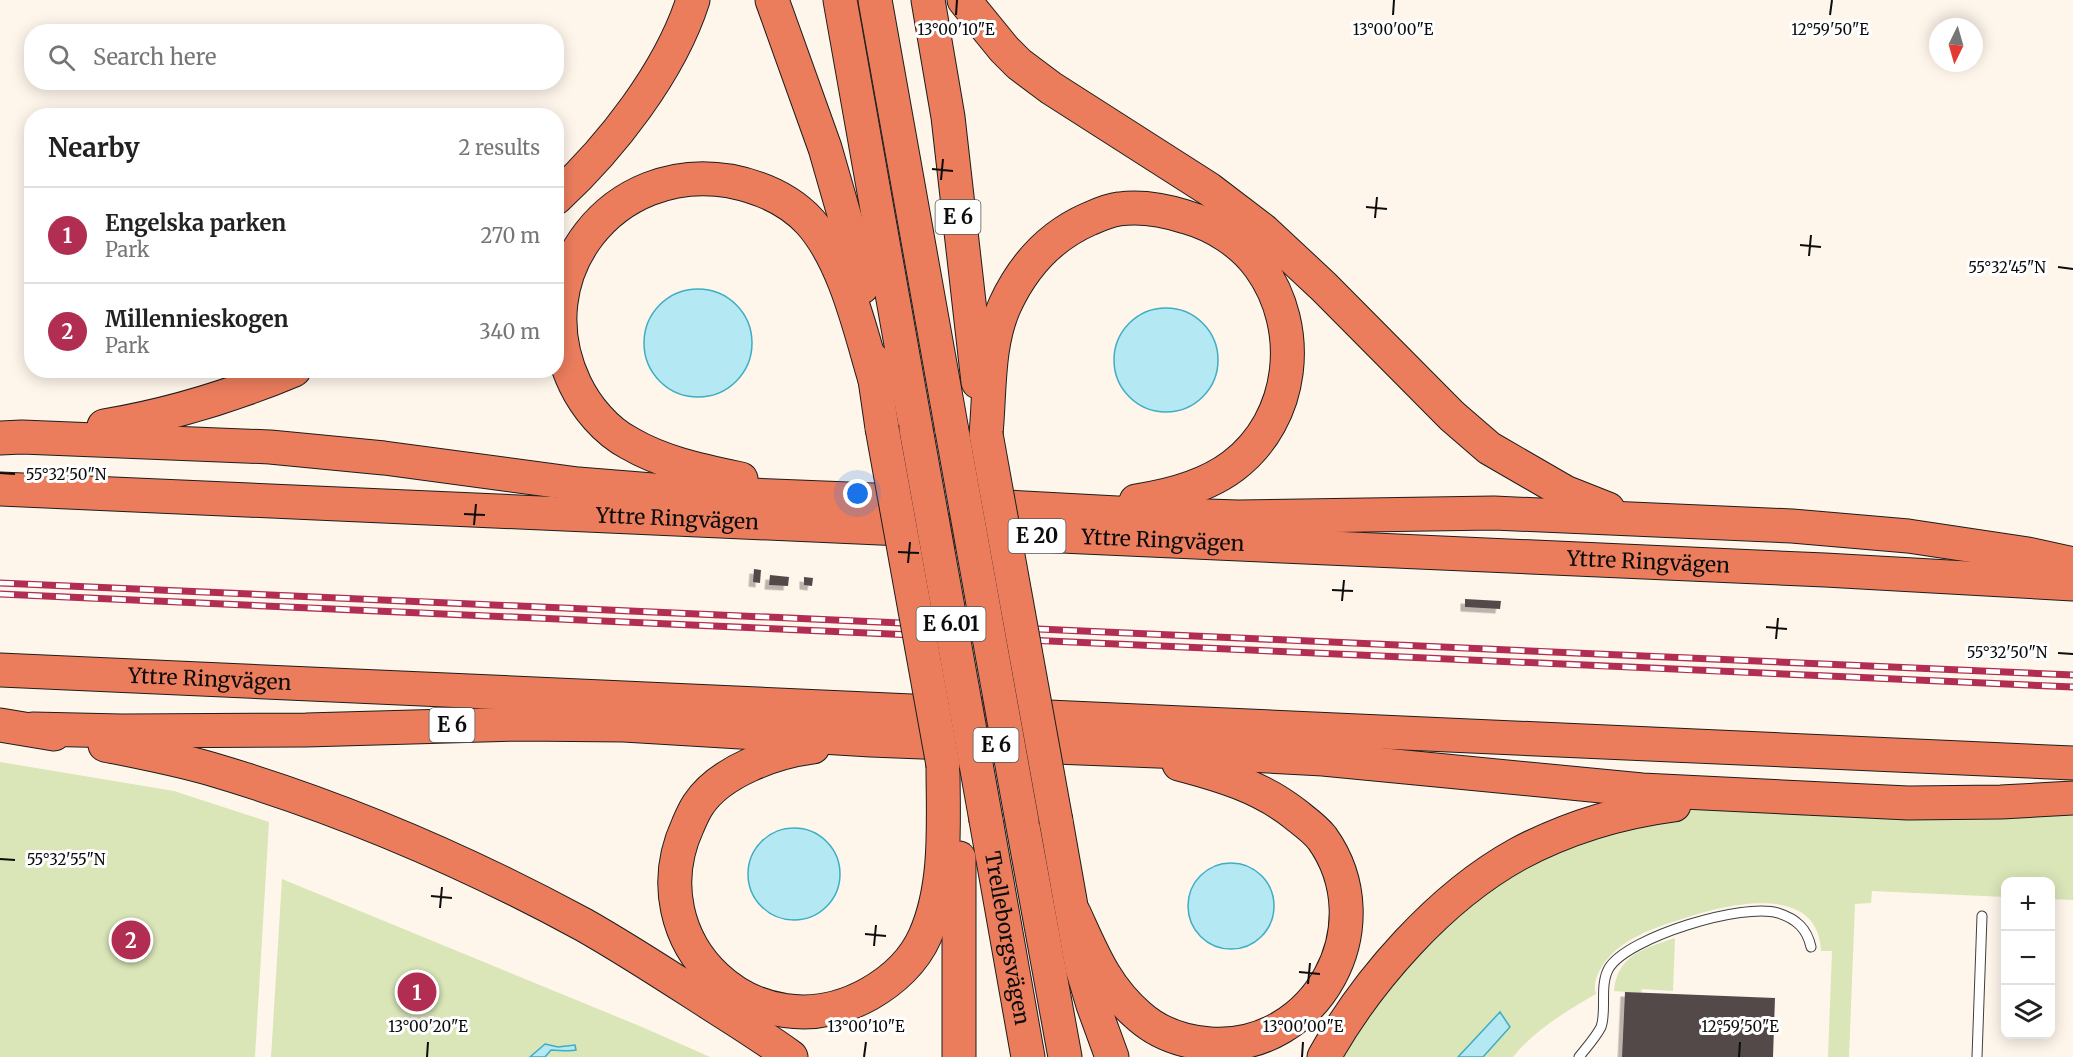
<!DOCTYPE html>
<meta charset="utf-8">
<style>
:root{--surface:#fff;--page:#f6f6f6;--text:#222;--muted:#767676;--line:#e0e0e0;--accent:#b22d52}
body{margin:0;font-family:Merriweather,serif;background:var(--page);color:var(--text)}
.controls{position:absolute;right:18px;bottom:18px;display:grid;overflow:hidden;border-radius:12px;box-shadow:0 3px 15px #0003}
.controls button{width:54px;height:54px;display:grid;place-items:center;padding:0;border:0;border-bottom:2px solid var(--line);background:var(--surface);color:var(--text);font:30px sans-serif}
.compass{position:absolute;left:1929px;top:18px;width:54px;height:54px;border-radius:50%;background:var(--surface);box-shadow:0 3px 15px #0003;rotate:185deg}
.you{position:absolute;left:858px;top:494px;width:21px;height:21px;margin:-15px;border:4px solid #fff;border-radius:50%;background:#1a73e8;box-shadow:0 0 0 9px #1a73e833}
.badge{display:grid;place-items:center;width:39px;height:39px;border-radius:50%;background:var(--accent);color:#fff;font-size:20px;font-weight:700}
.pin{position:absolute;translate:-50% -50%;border:3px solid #fff;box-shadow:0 2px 6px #0006}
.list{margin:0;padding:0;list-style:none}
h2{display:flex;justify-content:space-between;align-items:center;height:78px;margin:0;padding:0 24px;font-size:26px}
h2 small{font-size:20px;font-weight:400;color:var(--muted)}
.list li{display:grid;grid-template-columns:39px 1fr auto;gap:18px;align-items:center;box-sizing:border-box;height:96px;padding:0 24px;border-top:2px solid var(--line)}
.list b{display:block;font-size:22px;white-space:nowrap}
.list p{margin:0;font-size:20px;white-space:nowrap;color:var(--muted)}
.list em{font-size:20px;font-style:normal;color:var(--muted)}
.icon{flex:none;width:33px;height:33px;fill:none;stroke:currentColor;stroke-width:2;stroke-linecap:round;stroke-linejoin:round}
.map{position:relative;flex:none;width:2073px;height:1057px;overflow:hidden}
.search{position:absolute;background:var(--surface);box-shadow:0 3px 15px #0003;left:24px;top:24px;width:540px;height:66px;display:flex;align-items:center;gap:15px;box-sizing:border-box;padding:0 21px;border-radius:24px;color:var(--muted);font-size:22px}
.panel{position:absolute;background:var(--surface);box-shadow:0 3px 15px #0003;left:24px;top:108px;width:540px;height:270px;border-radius:24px}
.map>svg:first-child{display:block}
</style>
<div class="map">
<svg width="2073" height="1057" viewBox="0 0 2073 1057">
<defs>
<filter id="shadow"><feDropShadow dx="-4.5" dy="4.5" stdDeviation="0" flood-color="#0004"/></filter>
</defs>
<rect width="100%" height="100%" fill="#fef6eb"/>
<g fill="#dae5b8">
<polygon points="0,762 174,791 269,822 255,1057 0,1057"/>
<path d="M1701,808L2073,813V900L2051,899L2050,882H2006L2005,897L1872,891L1871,903L1855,904L1849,1057H1828L1832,951H1821C1819,882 1726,904 1685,918C1654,928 1618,939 1601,968C1596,977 1593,985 1596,994C1565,1012 1536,1029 1513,1057H1334L1408,956L1507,870L1656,813Z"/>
<polygon points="282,879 642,1027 710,1057 271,1057"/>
<path d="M1675,938L1673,991L1642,989L1641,993L1614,991C1617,955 1645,948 1675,938Z"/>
</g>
<g fill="#b4e8f2" stroke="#3fadc4" stroke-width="1.5">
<circle cx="698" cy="343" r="54"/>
<circle cx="1166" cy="360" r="52"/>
<circle cx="794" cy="874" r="46"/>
<circle cx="1231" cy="906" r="43"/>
<polygon points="1500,1012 1510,1027 1483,1057 1458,1057"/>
<path d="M545,1044L558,1047L575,1045L576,1050C569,1052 559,1050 551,1050L545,1057H530Z"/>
</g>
<g fill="#534a49" filter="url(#shadow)">
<polygon points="754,569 761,570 760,583 753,582"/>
<polygon points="770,575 789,577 788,586 769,585"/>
<polygon points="804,577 813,578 812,586 804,585"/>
<polygon points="1465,599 1501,601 1500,609 1465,607"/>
<polygon points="1625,992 1775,998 1773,1057 1622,1057"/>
</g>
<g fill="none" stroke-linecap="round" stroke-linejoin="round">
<defs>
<g id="lane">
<path d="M1579,1057C1586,1048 1596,1037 1601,1027C1607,1011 1599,985 1609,968C1628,937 1744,902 1778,913C1797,919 1807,929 1811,947"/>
<polyline points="1977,1057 1982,916"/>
</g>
<g id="highway">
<polyline points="772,0 825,148 852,242 862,287"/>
<polyline points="840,0 916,429"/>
<polyline points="875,0 952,431"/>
<polyline points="928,0 948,117 978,382"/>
<polyline points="964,0 1004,49 1019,64 1051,88 1209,189 1264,231 1324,287 1452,416 1489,448 1565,492 1608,509"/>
<path d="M556,198C611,147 670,72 693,0"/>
<polyline points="872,359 882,428"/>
<path d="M104,426C170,415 232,396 294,370"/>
<path d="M986,434C990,392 987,344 1005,305C1023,266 1050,236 1089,219C1098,215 1109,210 1119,209C1142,206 1164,210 1186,217C1214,225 1242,242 1260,267C1304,328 1295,419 1233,466C1205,487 1170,496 1136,501"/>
<polyline points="0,438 22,437 270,447 384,458 578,484 677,492 923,502"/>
<path d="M741,479C703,471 663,463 629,443C606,431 586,407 575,384C523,275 613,161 730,181C760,187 789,199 810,222C845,261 860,330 875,380"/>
<path id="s1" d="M0,489L1825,570L2073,584"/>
<polyline points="971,505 1117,513 1238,517 1494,513 1792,526 1908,536 2028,554 2073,564"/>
<path id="s2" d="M0,670L2073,763"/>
<polyline points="0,725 54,734"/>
<polyline points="33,729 122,731 306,730 519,724 624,725 871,740 1208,753 1323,759 1642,790 1908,803 2001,802 2073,798"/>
<path d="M105,745C140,752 177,759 211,769C340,807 466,861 584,925C628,950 669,977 711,1004C738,1021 765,1038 791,1057"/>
<path d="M813,747C775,752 720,771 698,805C694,811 691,818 688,825C634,942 756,1057 869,994C892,981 914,961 925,936C948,884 943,821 943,765"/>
<path id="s3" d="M986,820L1028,1057"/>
<polyline points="1022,821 1065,1057"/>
<polyline points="1056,821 1082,968 1093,1005 1112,1057"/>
<path d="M1074,913C1092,952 1105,987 1139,1016C1158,1033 1184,1042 1210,1044C1317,1051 1385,926 1322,838C1315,829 1305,822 1295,814C1261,787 1221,775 1179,764"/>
<polyline points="959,1057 959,858"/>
<path d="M1324,1057C1367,980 1440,897 1518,854C1567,828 1620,812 1674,805"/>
</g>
</defs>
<use href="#lane" stroke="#3f3f3f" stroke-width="11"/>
<use href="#highway" stroke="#1d1d1d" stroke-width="35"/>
<use href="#lane" stroke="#fff" stroke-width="9"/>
<use href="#highway" stroke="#eb7d5d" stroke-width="33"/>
<defs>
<g id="rail">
<polyline points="0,583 2073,675"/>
<polyline points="0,594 2073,687"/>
</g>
</defs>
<use href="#rail" stroke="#b22d52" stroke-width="7"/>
<use href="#rail" stroke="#fff" stroke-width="4.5" stroke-dasharray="14" stroke-linecap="butt"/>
<defs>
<g id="highway-bridge">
<polyline points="882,428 943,765"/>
<polyline points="916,429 986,820"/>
<polyline points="952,431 1022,821"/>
<polyline points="986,434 1056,821"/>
</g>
</defs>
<use href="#highway-bridge" stroke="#1d1d1d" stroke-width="35" stroke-linecap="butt"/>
<use href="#highway-bridge" stroke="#eb7d5d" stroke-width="33"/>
</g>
<path fill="none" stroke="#0c0c0c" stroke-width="2" d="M956,15L957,0M1393,15L1394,0M1830,15L1832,0M932,169L953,171M941,180L943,159M1366,207L1387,209M1375,218L1377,197M1800,245L1821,247M1809,256L1811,235M2058,267L2073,269M0,473L15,474M464,514L485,515M474,525L476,504M898,552L919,553M908,563L910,542M1332,590L1353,591M1342,601L1344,580M1766,627L1787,629M1776,639L1778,618M2058,653L2073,654M0,859L15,860M431,896L452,898M440,908L442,887M865,934L886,936M874,946L876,925M1299,972L1320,974M1308,984L1310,963M427,1057L428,1042M864,1057L866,1042M1302,1057L1303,1042M1739,1057L1740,1042"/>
<g text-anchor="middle" stroke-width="6" stroke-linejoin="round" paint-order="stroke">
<g fill="#fff" stroke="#555" stroke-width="1.5">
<rect x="935.5" y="200" width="45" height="34" rx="4.5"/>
<rect x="1008.5" y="519" width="57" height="34" rx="4.5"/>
<rect x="916.5" y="607" width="69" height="34" rx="4.5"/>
<rect x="429.5" y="708" width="45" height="34" rx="4.5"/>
<rect x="973.5" y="728" width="45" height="34" rx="4.5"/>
</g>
<g font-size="20" font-weight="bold" fill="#0c0c0c">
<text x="958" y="224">E 6</text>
<text x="1037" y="543">E 20</text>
<text x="951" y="631">E 6.01</text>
<text x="452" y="732">E 6</text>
<text x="996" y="752">E 6</text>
</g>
<g font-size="21" fill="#0c0c0c" stroke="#fff">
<text dy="7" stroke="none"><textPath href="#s1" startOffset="678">Yttre Ringvägen</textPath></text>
<text dy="7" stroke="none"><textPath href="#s1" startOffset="1164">Yttre Ringvägen</textPath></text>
<text dy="7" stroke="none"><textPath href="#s1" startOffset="1650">Yttre Ringvägen</textPath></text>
<text dy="7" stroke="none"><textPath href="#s2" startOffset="210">Yttre Ringvägen</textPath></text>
<text dy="7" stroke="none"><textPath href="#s3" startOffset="120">Trelleborgsvägen</textPath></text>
</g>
</g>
<g font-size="15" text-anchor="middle" fill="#0c0c0c" stroke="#fff" stroke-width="6" stroke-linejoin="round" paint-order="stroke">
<text x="956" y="35">13°00'10"E</text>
<text x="1393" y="35">13°00'00"E</text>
<text x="1830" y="35">12°59'50"E</text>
<text x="2007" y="273">55°32'45"N</text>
<text x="66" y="480">55°32'50"N</text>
<text x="2007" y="658">55°32'50"N</text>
<text x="66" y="865">55°32'55"N</text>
<text x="428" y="1032">13°00'20"E</text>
<text x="866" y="1032">13°00'10"E</text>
<text x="1303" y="1032">13°00'00"E</text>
<text x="1740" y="1032">12°59'50"E</text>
</g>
</svg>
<div class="controls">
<button>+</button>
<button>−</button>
<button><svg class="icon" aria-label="layers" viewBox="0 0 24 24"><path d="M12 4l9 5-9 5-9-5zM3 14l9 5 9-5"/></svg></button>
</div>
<svg class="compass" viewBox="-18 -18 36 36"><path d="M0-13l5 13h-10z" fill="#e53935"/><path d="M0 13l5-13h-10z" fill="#767676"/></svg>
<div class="you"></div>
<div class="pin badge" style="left:417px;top:992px">1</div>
<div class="pin badge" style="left:131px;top:940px">2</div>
<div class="search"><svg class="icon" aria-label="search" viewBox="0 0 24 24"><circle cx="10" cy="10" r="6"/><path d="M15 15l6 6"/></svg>Search here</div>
<section class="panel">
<h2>Nearby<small>2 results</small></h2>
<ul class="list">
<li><span class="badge">1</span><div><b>Engelska parken</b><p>Park</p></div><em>270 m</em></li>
<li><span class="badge">2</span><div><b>Millennieskogen</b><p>Park</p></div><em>340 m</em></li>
</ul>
</section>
</div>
